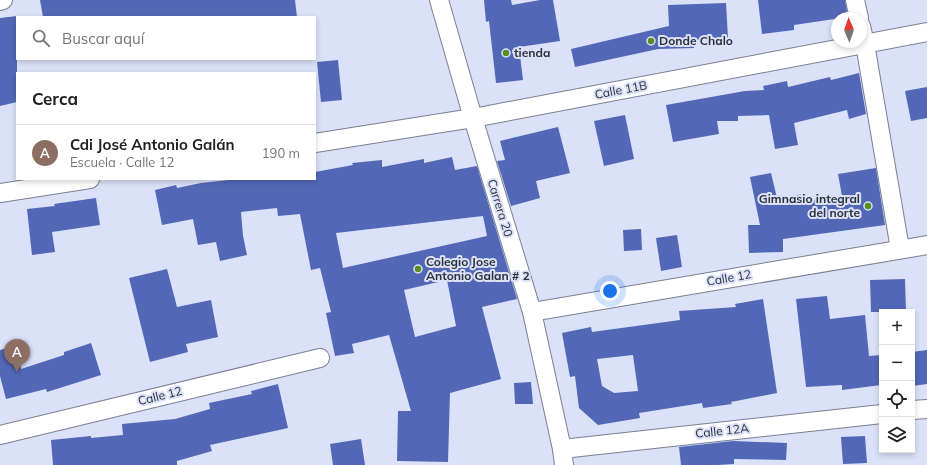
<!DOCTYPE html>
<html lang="es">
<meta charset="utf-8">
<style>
:root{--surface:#fff;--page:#f2f2f2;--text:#202124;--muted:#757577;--line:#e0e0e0;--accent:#111827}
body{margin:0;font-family:Mulish,sans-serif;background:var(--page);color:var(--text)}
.controls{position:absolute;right:12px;bottom:12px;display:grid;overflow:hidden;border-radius:0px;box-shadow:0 2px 6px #0003}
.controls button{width:36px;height:36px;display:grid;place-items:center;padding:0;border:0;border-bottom:1px solid var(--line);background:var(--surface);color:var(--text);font:20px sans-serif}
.compass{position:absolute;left:831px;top:12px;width:36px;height:36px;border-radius:50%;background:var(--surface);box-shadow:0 2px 6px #0003;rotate:358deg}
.you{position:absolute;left:610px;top:291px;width:14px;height:14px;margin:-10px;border:3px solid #fff;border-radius:50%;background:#1a73e8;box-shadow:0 0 0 6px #1a73e833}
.badge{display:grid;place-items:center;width:26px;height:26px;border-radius:50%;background:var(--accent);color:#fff;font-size:13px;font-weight:700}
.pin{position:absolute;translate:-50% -33px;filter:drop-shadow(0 1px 2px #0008)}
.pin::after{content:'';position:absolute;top:21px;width:14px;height:12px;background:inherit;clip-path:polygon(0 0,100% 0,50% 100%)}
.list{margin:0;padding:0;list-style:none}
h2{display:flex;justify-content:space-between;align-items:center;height:52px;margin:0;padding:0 16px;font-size:17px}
h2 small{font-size:13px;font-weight:400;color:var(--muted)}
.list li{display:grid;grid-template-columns:26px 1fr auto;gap:12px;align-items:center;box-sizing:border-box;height:56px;padding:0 16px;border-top:1px solid var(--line)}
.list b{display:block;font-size:15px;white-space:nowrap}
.list p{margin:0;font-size:13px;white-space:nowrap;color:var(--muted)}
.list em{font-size:13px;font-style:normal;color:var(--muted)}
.icon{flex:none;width:22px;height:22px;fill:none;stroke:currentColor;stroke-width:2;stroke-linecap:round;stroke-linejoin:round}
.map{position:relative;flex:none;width:927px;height:465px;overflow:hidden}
.search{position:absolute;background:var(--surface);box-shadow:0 2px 6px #0003;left:16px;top:16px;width:300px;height:44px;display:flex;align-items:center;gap:10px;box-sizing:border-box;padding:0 14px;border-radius:0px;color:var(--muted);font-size:15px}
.panel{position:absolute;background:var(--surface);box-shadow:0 2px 6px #0003;left:16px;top:72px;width:300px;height:108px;border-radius:0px}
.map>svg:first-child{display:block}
</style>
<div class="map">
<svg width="927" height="465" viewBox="0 0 927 465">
<rect width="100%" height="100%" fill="#dae1f8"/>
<g fill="#5367b7" fill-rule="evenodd">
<polygon points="40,0 295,0 297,17 43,17"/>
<polygon points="484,0 511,0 512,5 540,0 553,0 560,41 519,47 523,80 496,83 489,21 486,22"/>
<polygon points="758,0 845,0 848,17 794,25 794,30 762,34"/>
<polygon points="726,3 728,38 694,40 694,48 658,49 575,67 571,49 669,26 668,5"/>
<polygon points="17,16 17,102 0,106 0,18"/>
<polygon points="338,60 342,100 321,102 317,62"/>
<polygon points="859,73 866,114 849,119 847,110 794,123 798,145 775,149 769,115 738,116 738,121 717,121 719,134 673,142 666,105 745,91 764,90 763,86 787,81 788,87 830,77 831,80"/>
<polygon points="927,87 927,118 911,121 905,91"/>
<polygon points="625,115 634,159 604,166 594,121"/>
<polygon points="558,127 570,173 536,181 540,198 511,206 497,161 505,160 500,141"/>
<path d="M452,157L455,170L477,166L517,299L482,307L501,379L450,393L448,462L397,461L398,411H411L389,335L352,344L354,353L335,356L326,313L331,312L320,268L311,270L300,214L278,216L277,208L241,212L243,236L247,255L220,261L216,242L198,245L193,219L162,225L155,190L176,185L177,188L201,183L238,179H315V172L353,165L352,163L382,160V167L424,159V163ZM483,216L487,236L343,268L336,233ZM447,280L456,326L415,337L404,290Z"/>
<polygon points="876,168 885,225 783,239 783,252 749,253 748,225 760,225 750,177 771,173 777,198 804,194 806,201 842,196 838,174"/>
<polygon points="96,198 100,225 52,232 55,252 32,255 27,209 55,206 54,204"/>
<polygon points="641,229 642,250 624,251 623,230"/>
<polygon points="677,235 682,267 661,271 656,238"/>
<polygon points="167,269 177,307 211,300 218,337 186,344 188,352 150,362 129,278"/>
<polygon points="905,279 906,312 871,312 870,280"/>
<polygon points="827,296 830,319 865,315 869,356 882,355 882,389 881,385 842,390 842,385 806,387 796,299"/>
<path d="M763,299L777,393L731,402L732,404L703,408L702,403L639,413L640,418L598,425L579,408L575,376L570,377L562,333L591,327L592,332L680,320L679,311L736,307L735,304ZM633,355L638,391L614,393L602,386L597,359Z"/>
<polygon points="91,343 101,375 47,392 46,389 6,399 0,376 0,350 16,346 21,369 64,355 64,352"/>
<polygon points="927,350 927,384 912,386 912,352"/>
<polygon points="531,382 533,404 515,404 514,383"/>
<polygon points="278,384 288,428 210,445 212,451 177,461 177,465 53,465 51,440 91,436 91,438 123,435 122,424 175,419 210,409 209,403 252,394 251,391"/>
<polygon points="865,436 867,463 843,464 841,437"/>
<polygon points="361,439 365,465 333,465 330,444"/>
<polygon points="733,441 787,443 786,460 734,459 734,464 718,465 681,465 679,447"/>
</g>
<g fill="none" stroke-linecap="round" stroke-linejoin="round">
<defs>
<g id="minor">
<polyline points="439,0 473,118 532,312 562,449 564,465"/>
<polyline points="855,0 859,18"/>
<polyline points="0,1 3,0"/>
<polyline points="861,26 865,44 900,249"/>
<polyline points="315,143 473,118 927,32"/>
<polyline points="0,193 90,179"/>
<polyline points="532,312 927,245"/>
<polyline points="912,410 927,409"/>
<polyline points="0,435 320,358"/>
<polyline points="562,449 882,414"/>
</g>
</defs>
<use href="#minor" stroke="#7a8094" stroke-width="20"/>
<use href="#minor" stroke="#fff" stroke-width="18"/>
</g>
<g fill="#5c8d23" stroke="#dae1f8" stroke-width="1.5">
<circle cx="651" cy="41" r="4"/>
<circle cx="506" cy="53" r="4"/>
<circle cx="868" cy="206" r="4"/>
<circle cx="418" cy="269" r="4"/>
</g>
<g text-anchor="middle" stroke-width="4" stroke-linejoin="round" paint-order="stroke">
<g font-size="12" font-weight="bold" fill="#2e3139" stroke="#dae1f8" text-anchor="start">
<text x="659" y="45">Donde Chalo</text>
<text x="514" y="57">tienda</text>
<text x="860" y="203" text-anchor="end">Gimnasio integral<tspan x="860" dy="14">del norte</tspan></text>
<text x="426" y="266">Colegio Jose<tspan x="426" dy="14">Antonio Galan # 2</tspan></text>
</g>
<g font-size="12" fill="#2e3139" stroke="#dae1f8">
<text transform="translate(621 90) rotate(-11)" y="4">Calle 11B</text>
<text transform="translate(500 208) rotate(73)" y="4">Carrera 20</text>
<text transform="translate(729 278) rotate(-10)" y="4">Calle 12</text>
<text transform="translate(160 396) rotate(-14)" y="4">Calle 12</text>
<text transform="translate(722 431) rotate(-6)" y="4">Calle 12A</text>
</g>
</g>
</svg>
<div class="controls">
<button>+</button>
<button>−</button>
<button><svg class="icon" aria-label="locate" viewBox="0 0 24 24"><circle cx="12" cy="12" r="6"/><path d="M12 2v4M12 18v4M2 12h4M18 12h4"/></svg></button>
<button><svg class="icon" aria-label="layers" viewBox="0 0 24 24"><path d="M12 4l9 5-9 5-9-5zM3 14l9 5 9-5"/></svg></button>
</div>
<svg class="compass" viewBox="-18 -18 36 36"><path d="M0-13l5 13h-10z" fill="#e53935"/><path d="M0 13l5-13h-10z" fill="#757577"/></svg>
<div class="you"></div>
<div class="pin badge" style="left:17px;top:372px;background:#8d6e63">A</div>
<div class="search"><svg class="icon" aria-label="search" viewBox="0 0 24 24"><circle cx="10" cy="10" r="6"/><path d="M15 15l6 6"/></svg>Buscar aquí</div>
<section class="panel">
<h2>Cerca<small></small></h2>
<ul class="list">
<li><span class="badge" style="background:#8d6e63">A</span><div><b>Cdi José Antonio Galán</b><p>Escuela · Calle 12</p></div><em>190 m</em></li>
</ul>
</section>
</div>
